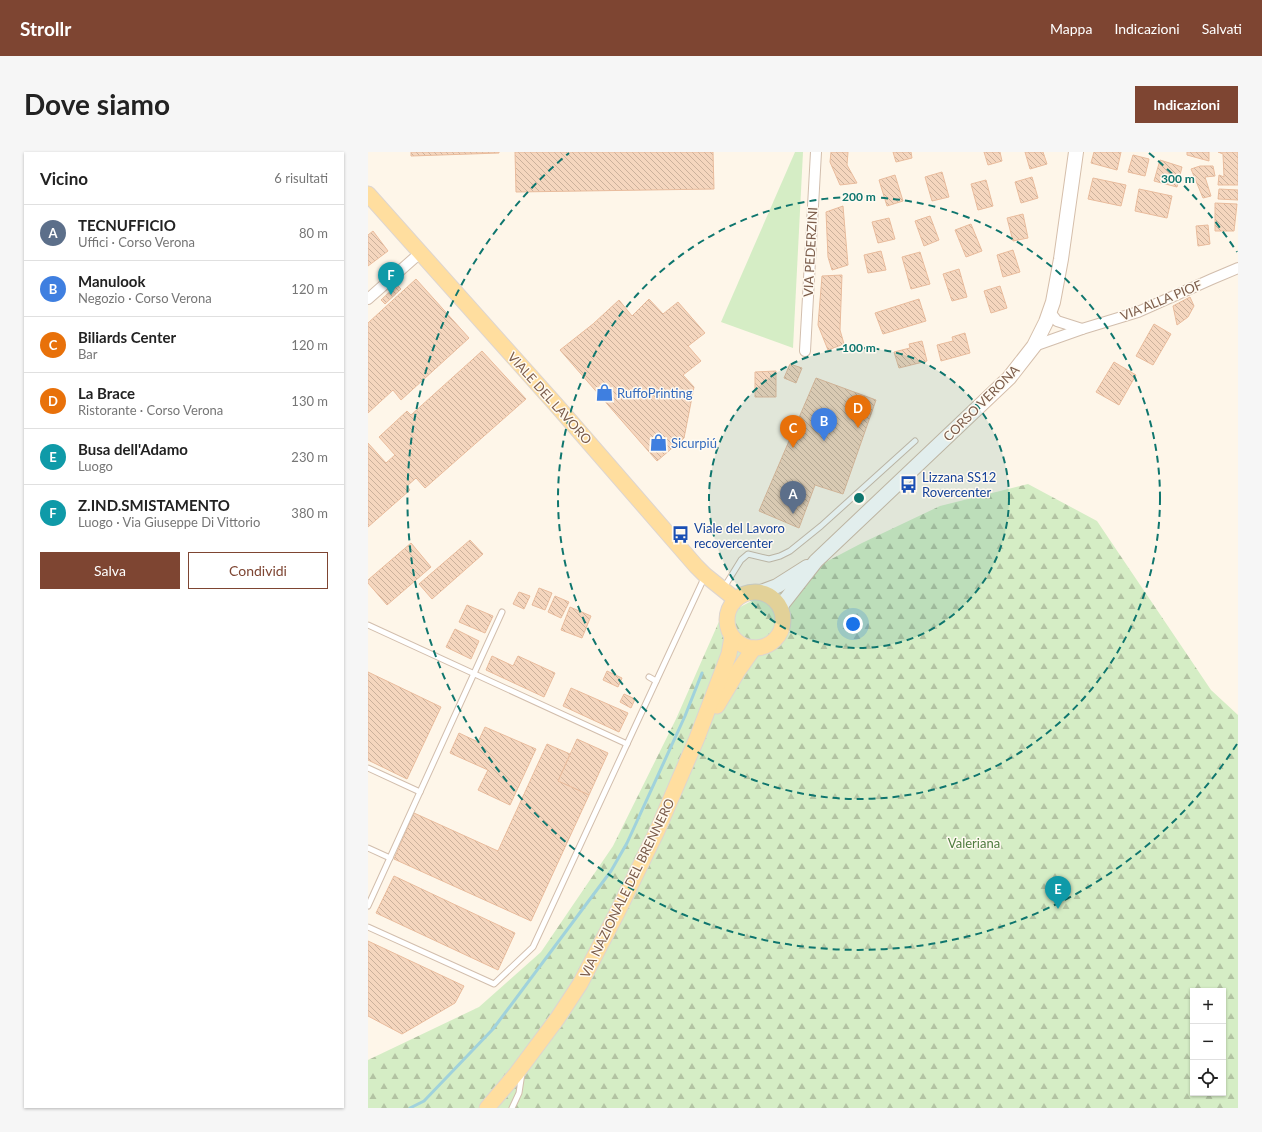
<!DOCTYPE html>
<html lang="it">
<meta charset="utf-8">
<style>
:root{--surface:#fff;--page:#f6f6f6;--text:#222;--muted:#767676;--line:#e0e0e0;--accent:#7e4532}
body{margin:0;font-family:Lato,sans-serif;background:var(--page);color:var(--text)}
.controls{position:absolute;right:12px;bottom:12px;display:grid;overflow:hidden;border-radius:0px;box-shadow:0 1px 3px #0004}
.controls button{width:36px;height:36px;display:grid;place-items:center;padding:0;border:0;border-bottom:1px solid var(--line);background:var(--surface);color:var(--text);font:20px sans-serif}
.you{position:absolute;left:485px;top:472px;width:14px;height:14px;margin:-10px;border:3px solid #fff;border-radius:50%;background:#1a73e8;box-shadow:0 0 0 6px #1a73e833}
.badge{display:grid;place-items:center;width:26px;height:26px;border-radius:50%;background:var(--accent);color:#fff;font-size:13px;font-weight:700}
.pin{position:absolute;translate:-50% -33px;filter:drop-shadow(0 1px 2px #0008)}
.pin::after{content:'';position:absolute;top:21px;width:14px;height:12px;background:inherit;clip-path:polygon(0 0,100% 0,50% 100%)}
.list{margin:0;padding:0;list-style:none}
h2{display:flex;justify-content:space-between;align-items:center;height:52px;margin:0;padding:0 16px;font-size:17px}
h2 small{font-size:13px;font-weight:400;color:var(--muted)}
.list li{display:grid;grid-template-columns:26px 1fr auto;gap:12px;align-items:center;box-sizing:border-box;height:56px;padding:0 16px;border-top:1px solid var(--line)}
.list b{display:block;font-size:15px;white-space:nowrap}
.list p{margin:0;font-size:13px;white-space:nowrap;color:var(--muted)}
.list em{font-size:13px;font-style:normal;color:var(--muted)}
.actions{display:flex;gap:8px;padding:12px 16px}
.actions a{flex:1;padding:9px 0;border:1px solid var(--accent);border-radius:0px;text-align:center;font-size:14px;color:var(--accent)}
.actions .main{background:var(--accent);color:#fff}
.icon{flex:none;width:22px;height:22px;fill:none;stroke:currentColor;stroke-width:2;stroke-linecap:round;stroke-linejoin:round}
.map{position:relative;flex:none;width:870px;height:956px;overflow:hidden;border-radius:0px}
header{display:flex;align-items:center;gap:24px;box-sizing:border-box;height:56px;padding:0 20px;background:var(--accent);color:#fff}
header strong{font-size:19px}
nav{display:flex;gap:22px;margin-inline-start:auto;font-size:14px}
.intro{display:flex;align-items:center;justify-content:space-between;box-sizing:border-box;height:96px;padding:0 24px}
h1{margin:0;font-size:28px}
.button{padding:10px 18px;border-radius:0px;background:var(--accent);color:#fff;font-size:14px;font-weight:700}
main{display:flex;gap:24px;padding:0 24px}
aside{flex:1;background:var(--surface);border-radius:0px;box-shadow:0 1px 3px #0004}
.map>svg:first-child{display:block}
</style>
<header>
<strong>Strollr</strong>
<nav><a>Mappa</a><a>Indicazioni</a><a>Salvati</a></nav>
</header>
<div class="intro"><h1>Dove siamo</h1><a class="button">Indicazioni</a></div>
<main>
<aside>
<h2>Vicino<small>6 risultati</small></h2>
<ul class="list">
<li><span class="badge" style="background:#5c6f8a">A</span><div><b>TECNUFFICIO</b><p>Uffici · Corso Verona</p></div><em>80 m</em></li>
<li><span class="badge" style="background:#3f7fe0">B</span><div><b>Manulook</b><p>Negozio · Corso Verona</p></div><em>120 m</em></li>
<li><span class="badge" style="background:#e8710a">C</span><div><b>Biliards Center</b><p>Bar</p></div><em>120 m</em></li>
<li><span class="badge" style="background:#e8710a">D</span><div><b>La Brace</b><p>Ristorante · Corso Verona</p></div><em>130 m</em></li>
<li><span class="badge" style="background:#0f9aa8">E</span><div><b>Busa dell'Adamo</b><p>Luogo</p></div><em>230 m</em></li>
<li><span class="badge" style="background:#0f9aa8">F</span><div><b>Z.IND.SMISTAMENTO</b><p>Luogo · Via Giuseppe Di Vittorio</p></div><em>380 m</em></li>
</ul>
<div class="actions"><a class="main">Salva</a><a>Condividi</a></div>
</aside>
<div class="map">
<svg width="870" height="956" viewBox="0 0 870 956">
<defs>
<pattern id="forest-firs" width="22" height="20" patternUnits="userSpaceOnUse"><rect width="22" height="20" fill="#d5edc5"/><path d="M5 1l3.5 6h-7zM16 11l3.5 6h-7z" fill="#b2c3a2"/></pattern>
<pattern id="building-back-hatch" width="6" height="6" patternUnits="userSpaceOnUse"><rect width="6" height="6" fill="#f5d6be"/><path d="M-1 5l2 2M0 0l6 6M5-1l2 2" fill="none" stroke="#cbb19c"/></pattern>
</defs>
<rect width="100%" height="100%" fill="#fef6e9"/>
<polygon fill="#d5edc5" points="427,0 435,0 425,196 353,170"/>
<path fill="url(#forest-firs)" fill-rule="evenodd" d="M660,332L729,369L843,538L870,563V956H0V908L111,855L173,800L245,694L308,567L353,465L494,391L572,354ZM825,839H855V941H825Z"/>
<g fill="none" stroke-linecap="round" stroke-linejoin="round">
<polyline stroke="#a0d2dc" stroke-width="3" points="42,956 56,949 125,877 243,719 259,691 317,564 334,521"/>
</g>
<g fill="url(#building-back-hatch)" stroke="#e9bc9d">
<polygon points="43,0 131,0 131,1 43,4"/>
<polygon points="147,0 345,0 346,37 148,40"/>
<polygon points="463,0 480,0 479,13 489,31 472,33 462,10"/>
<polygon points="525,0 543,0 544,6 528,10"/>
<polygon points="616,0 632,0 634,9 620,13"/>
<polygon points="657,0 675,0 679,12 662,17"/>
<polygon points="726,0 753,0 749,18 723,11"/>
<polygon points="819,0 841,0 841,9 819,3"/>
<polygon points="850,0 870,0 870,33 850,33 851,23 856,25 855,2"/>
<polygon points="765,3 781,7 777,24 760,20"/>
<polygon points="792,8 814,15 809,35 786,29"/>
<polygon points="832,14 845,14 847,24 837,25 843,44 835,46 823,17"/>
<polygon points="574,20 581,45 564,49 557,25"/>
<polygon points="527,23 535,49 519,54 511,28"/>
<polygon points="664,25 670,46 653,51 647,30"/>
<polygon points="725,26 758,33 753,54 720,47"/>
<polygon points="618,28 625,54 610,58 603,32"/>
<polygon points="771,37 804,44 799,66 767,59"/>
<polygon points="851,37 870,38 870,48 850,47"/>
<polygon points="847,51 869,52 866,79 847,79"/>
<polygon points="475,54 480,113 464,118 460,105 458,60"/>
<polygon points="655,62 660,86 645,89 639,66"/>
<polygon points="562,64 571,88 556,94 547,69"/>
<polygon points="521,66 527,87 510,91 504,70"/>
<polygon points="603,72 614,99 598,105 587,78"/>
<polygon points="840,73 842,92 830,94 828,74"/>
<polygon points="5,79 20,99 0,114 0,83"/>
<polygon points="645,98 652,120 635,125 629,103"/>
<polygon points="513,99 518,118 500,121 496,103"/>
<polygon points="552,100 562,132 543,137 534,105"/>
<polygon points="591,117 599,145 584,149 575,122"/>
<polygon points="474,123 472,178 476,192 460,198 450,173 454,124"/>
<polygon points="48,127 101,186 33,248 25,238 0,261 0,171"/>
<polygon points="29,133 33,137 17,152 13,148"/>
<polygon points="632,134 639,156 623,161 616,139"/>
<polygon points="822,145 826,154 820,165 809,173 805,154"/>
<polygon points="281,147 295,162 310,150 337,181 320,194 333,209 315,223 326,235 316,286 289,309 192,198 225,172 251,148 264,164"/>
<polygon points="551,147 558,169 515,182 507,161"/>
<polygon points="786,172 803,182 785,213 768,204"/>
<polygon points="597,181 602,201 573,209 569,193 585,189 584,185"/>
<polygon points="554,189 559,209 531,216 526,200 542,196 541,192"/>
<polygon points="114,199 158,247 57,336 48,326 39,334 42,338 0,375 0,291 18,311 27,303 11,285 39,259 43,263"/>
<polygon points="746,210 768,223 751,253 728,240"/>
<polygon points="422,212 434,216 428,231 416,226"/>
<polygon points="408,219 408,245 387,245 387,220"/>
<polygon points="448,226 508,248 475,342 447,333 431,376 391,359"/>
<polygon points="102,388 115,402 64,447 51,432"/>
<polygon points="43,391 63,415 19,453 0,431 0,428"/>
<polygon points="171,436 184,441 177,458 164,453"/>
<polygon points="151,440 162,444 156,457 145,452"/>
<polygon points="187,444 201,450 193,466 180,460"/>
<polygon points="99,453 125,464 117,481 91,470"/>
<polygon points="202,455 223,464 214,486 193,478"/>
<polygon points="87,477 111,489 103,507 78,495"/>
<polygon points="124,504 145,514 150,504 187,521 176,545 118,518"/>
<polygon points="239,519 254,526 250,535 235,528"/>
<polygon points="0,520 73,555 39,627 0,608"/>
<polygon points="203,536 260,561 251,580 195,554"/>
<polygon points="256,542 267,547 263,556 252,550"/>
<polygon points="117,575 168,597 142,653 110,638 120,618 82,601 91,581 110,590"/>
<polygon points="209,587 240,601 221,643 190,629"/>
<polygon points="179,592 202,602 190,629 221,643 163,769 26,707 46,661 130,699"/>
<polygon points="26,724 147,781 130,818 8,761"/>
<polygon points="0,789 96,834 87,851 34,882 0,864"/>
</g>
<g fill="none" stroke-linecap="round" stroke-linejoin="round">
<defs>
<g id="service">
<polyline points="355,437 373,408 380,402 401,407 412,404 422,399 453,374 547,289"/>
<polyline points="0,473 259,592 337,424"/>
<polyline points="281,525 288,529"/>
<polyline points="0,616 52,640"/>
<polyline points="0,696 22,706"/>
<polyline points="0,754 134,460"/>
<polyline points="0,775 126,832 165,795 259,592"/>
<polyline points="144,956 151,941 154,921"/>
</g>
<g id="minor">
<polyline points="0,147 52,101"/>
<polyline points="682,160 689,169 714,177"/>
<polyline points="666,194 714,177 770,160 844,127 870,116"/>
<polyline points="437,199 448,0"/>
</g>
<g id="secondary">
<polyline points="393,440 409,434 439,415"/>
<polyline points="412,455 448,409 641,226 666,194 678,170 685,150 693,107 708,0"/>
</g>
<g id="primary">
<polyline points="0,42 190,255 328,414 337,423 367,447"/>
<circle cx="387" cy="468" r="28"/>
<polyline points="349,554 370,519 386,496"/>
<polyline points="119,956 148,922 189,867 212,832 249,761 289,679 329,586 361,502 364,485"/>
</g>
</defs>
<use href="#service" stroke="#d2bead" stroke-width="7"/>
<use href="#minor" stroke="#d2bead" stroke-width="12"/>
<use href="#secondary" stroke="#d5beaa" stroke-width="16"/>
<use href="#primary" stroke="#ddd5d0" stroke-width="17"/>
<use href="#service" stroke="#fff" stroke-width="5"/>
<use href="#minor" stroke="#fff" stroke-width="10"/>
<use href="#secondary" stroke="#fff" stroke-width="14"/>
<use href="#primary" stroke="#ffde9f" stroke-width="15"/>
</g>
<circle cx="491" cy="346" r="150" fill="#0f766e" fill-opacity=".12"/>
<g fill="none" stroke="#0f766e" stroke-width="2" stroke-dasharray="7 5">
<circle cx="491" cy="346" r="150"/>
<circle cx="491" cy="346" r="301"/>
<path d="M869 592A451 451 0 1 1 201 1M781 1A451 451 0 0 1 869 100"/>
</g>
<defs>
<symbol id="shop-bare" viewBox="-9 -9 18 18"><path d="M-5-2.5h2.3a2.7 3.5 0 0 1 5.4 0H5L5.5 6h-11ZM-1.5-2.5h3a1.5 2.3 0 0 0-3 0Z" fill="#3f7fe0" stroke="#fffaf1" stroke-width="2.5" paint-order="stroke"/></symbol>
<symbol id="bus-bare" viewBox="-9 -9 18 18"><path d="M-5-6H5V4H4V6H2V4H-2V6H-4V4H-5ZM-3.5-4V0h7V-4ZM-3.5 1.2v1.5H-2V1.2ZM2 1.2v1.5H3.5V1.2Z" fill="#1a4fb4" stroke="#fffaf1" stroke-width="2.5" paint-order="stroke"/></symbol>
</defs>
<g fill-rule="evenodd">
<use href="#shop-bare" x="224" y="228" width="25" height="25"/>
<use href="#shop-bare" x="278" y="278" width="25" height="25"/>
<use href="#bus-bare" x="528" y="320" width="25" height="25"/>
<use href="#bus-bare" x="300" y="370" width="25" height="25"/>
</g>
<g text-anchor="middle" stroke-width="3" stroke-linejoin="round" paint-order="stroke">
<g font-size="13" fill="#7b5c4a" stroke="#fffaf1">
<text transform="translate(442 100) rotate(-87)" y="5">VIA PEDERZINI</text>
<text transform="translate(793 148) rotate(-22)" y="5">VIA ALLA PIOF</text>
<text transform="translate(182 246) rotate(48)" y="5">VIALE DEL LAVORO</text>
<text transform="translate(613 251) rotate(-45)" y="5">CORSO VERONA</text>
<text transform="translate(259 736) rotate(-64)" y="5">VIA NAZIONALE DEL BRENNERO</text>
</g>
<g font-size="13" fill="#366cbe" stroke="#fffaf1" text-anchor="start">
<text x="249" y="246">RuffoPrinting</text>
<text x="303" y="296">Sicurpiú</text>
</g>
<g font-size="13" fill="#164399" stroke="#fffaf1" text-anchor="start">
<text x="554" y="330">Lizzana SS12<tspan x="554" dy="15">Rovercenter</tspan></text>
<text x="326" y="381">Viale del Lavoro<tspan x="326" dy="15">recovercenter</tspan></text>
</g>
<g font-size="13" fill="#4e7b3e" stroke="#fffaf1">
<text x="606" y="696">Valeriana</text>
</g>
</g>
<circle cx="491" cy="346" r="6" fill="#0f766e" stroke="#fffaf1" stroke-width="2"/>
<g font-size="12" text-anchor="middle" font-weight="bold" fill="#0f766e" stroke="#fffaf1" stroke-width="3" stroke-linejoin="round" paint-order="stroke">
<text x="810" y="31">300 m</text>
<text x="491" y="49">200 m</text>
<text x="491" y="200">100 m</text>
</g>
</svg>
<div class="controls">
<button>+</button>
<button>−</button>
<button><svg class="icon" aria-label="locate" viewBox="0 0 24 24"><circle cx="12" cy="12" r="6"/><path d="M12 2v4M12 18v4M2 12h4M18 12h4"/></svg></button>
</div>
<div class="you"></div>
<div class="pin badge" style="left:425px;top:362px;background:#5c6f8a">A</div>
<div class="pin badge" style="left:456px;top:289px;background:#3f7fe0">B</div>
<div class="pin badge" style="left:425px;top:296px;background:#e8710a">C</div>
<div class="pin badge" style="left:490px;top:276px;background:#e8710a">D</div>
<div class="pin badge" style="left:690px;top:757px;background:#0f9aa8">E</div>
<div class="pin badge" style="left:23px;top:143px;background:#0f9aa8">F</div>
</div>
</main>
